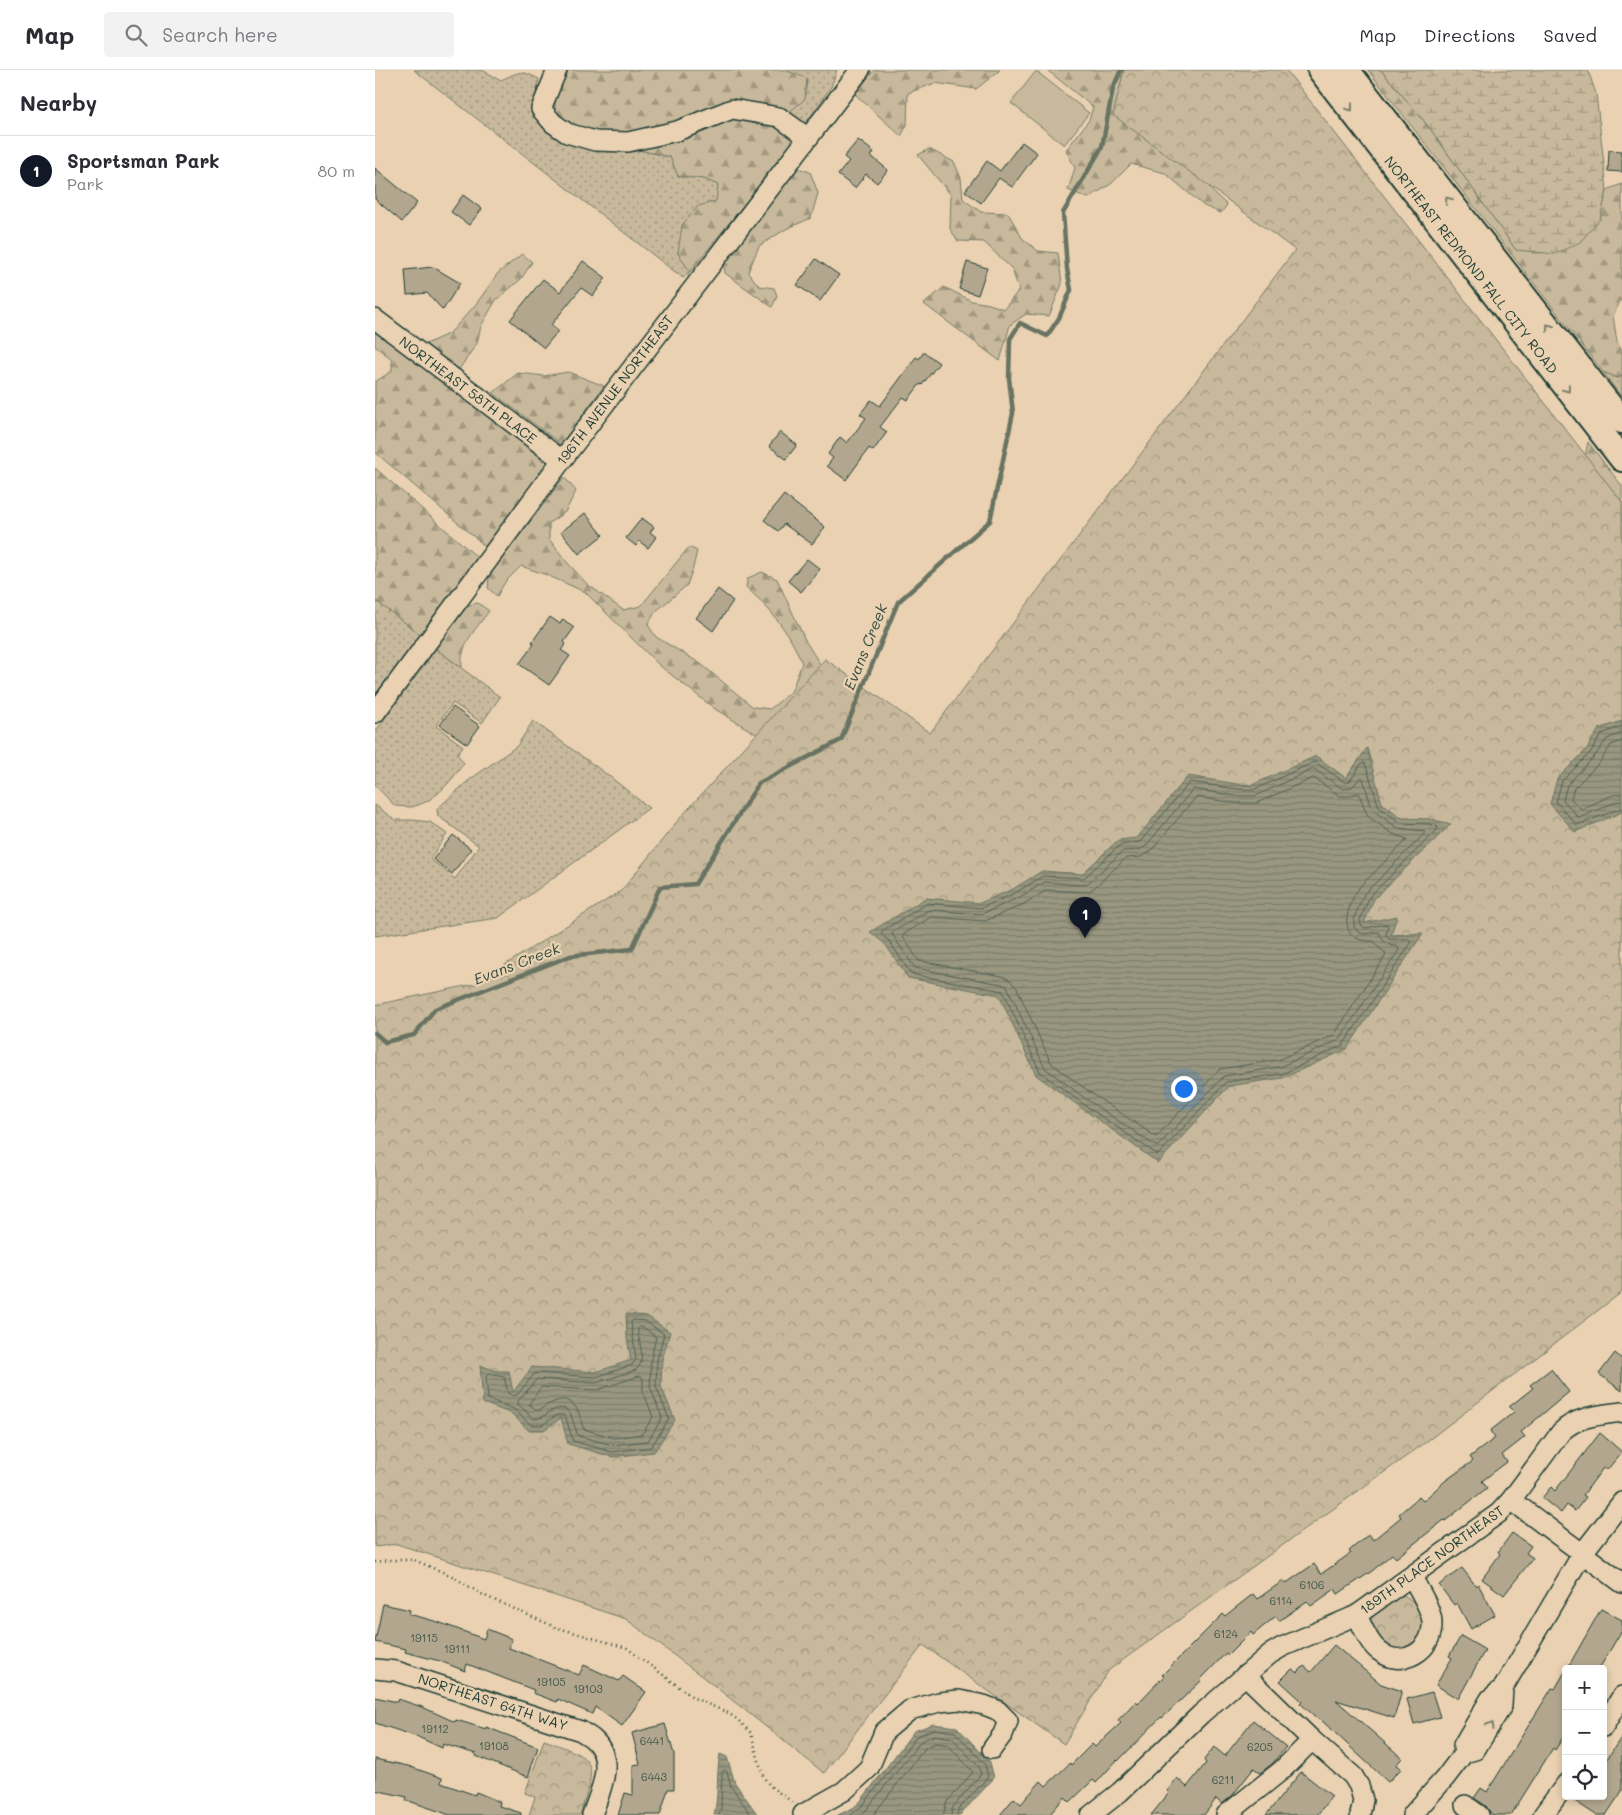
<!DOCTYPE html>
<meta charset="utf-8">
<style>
:root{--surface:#fff;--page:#f2f2f3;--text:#2b2b33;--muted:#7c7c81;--line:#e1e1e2;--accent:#111827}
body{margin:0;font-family:Mali,sans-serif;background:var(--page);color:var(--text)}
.controls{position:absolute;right:15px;bottom:15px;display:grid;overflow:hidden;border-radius:5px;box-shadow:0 2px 8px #0003}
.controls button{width:45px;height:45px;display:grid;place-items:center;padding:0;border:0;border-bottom:1px solid var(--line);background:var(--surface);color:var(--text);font:25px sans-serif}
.you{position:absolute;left:808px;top:1018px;width:18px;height:18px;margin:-12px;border:4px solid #fff;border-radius:50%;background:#1a73e8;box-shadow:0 0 0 8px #1a73e833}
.badge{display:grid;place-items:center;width:32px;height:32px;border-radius:50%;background:var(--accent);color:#fff;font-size:16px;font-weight:700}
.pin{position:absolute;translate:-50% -41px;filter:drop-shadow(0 1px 2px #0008)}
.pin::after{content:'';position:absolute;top:26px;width:18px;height:15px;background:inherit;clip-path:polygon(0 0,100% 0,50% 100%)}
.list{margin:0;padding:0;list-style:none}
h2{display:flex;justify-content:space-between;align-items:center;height:65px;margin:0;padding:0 20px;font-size:21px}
h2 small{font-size:16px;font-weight:400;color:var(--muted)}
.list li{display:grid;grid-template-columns:32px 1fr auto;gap:15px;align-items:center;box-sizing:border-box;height:70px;padding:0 20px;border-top:1px solid var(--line)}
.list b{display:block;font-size:19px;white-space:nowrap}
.list p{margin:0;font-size:16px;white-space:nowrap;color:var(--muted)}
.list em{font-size:16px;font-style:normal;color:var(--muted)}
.icon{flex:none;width:28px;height:28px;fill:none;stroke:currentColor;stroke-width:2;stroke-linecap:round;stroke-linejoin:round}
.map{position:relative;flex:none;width:1247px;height:1745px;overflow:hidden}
header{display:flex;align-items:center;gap:30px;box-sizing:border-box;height:70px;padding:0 25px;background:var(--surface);border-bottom:1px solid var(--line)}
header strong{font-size:24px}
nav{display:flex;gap:28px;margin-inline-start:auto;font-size:18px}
.search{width:350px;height:45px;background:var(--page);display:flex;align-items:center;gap:12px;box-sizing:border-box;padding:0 18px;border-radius:5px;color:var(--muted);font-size:19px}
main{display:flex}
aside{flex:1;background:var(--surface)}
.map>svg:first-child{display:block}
</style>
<header>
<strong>Map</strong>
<div class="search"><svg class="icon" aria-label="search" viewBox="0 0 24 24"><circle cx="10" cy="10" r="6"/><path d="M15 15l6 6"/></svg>Search here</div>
<nav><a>Map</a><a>Directions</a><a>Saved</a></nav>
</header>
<main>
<aside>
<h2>Nearby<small></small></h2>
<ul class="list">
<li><span class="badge">1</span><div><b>Sportsman Park</b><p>Park</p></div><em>80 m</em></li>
</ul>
</aside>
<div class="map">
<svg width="1247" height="1745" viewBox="0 0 1247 1745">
<defs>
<pattern id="grass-dots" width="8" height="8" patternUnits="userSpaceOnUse" patternTransform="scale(1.25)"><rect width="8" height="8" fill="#c8b99c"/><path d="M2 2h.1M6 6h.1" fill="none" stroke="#a29880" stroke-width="1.8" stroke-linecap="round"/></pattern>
<pattern id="forest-firs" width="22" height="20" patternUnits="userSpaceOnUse" patternTransform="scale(1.25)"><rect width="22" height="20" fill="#c8b99c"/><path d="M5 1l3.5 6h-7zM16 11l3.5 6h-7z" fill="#a29880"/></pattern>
<pattern id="wetland-marsh" width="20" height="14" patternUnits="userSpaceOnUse" patternTransform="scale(1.25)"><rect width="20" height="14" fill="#c8b99c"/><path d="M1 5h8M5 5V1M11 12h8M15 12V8" fill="none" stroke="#a29880"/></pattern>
<pattern id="park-crowns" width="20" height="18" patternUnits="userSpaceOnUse" patternTransform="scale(1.25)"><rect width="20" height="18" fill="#c8b99c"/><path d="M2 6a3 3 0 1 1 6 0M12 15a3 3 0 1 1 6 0" fill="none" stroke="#a29880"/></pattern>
<pattern id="water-rules" width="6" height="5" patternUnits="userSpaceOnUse" patternTransform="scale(1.25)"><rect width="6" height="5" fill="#999780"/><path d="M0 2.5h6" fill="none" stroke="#7c7c6a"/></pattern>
</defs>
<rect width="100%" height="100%" fill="#e9d1b1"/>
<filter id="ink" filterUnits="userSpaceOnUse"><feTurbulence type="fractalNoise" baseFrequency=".02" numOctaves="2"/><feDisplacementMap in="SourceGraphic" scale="10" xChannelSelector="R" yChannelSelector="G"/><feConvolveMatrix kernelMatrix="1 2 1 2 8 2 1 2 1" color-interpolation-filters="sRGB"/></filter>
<g filter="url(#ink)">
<g fill="url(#grass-dots)" stroke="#747b68">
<path d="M39,0H107L126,10C146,1 145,0 164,9L159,33L167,54L263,74L264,80L295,87L303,106L329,109L343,115L342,131L323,137L303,183L315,202L308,208Z"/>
<polygon points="409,0 462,0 456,17 429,56 413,43"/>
<polygon points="1228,302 1243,308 1247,306 1247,328"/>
<polygon points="0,530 46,565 0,628"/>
<path d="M61,579L125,627L107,653L78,633L61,656L88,676L82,684L89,693C76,711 59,733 36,737C31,737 25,736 20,736L0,715V662Z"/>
<polygon points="158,651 234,706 274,738 123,848 0,866 0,735 20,750 37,750 55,752 72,764 55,789 80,809 104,776 63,746 62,739 93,711 142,676"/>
</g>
<g fill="url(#forest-firs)" stroke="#747b68">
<polygon points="192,0 409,0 432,8 430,29 413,43 384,33 353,34 304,55 259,65 224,66 193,55 180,40 180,26"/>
<polygon points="499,0 625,0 601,19 560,13 533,23 532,55 526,66 480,24"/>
<polygon points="672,0 751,0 839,123 852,135 846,143 829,136 790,103 756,94 736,114 713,128 693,120 700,98 691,80 714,50 718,37"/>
<polygon points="993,0 1006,0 1054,57 1141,180 1225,149 1232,120 1247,114 1247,227 1238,246 1242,272 1247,282 1247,306 1243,308 1228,302"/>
<polygon points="356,46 405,56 422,68 315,202 303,183 307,155 323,136 341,131 343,115 329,109 303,106 295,87 264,80 263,74"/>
<polygon points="554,79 579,92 586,108 588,129 606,142 633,143 647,168 663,181 683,183 687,214 674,246 651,244 635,255 625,291 549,234 569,217 597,231 614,234 629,239 644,220 637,199 609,172 583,171 575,159 576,125 543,85"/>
<polygon points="423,98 435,102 443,123 436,148 411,159 384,176 373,202 384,216 399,218 402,226 397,237 350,203 349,194"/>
<polygon points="147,184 157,192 146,209 121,230 106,256 102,273 83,301 49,275 75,263 102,233 123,203"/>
<polygon points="0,261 166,388 171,397 111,477 0,382 0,312 17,301 17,289 0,276"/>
<polygon points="193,302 229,316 186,374 118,323 143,303 169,306"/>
<polygon points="1213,372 1247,416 1247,494 1202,422"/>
<polygon points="0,398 103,488 46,565 0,530"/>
<path d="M189,407L201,421L190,442L174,453V469L191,491L212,514L248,540L266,536L314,477L322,481L318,498L312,515L280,542L273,555L281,567L326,594L378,637L395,639L416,622L427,593C415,563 395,538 371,517L373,508L387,502L402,509L431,572L448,599L396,673L340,639L284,595L210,522L172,505L146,496L130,512L122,526L113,518L114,506Z"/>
<path d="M103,533L114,541C101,559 84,575 87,598L61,579L93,535Z"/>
</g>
<polygon fill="url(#wetland-marsh)" stroke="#747b68" points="1006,0 1213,0 1221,24 1232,120 1225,149 1205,172 1180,184 1141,180 1054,57"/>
<g fill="url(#park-crowns)" stroke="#747b68">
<polygon points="749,0 911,0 1247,432 1247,1222 1047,1375 734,1600 689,1674 548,1575 449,1703 337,1614 251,1549 22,1474 0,1477 0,935 100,914 246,821 305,748 450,589 555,663 920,180 738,45"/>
<path d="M1026,1524C1044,1531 1057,1557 1042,1573C1037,1577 1029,1579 1023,1581L1006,1574L994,1554V1542Z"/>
<path d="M169,1670C224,1690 222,1691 205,1745H154L160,1727L150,1723Z"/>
</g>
<polygon fill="#c8b99c" stroke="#747b68" points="661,1 714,43 689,75 636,33"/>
<g fill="url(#water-rules)" stroke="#687362">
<polygon points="1247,651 1247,739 1245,743 1200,762 1175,734 1182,709 1211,680 1224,659"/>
<polygon points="992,678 1007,733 1027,748 1055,749 1076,754 999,829 989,853 1022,846 1016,865 1048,863 972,979 908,1008 854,1016 783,1093 661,1005 624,925 533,908 510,874 495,862 551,828 605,833 638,819 667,801 707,804 743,770 762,768 813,706 862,714 877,715 941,686 971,708"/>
<polygon points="251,1244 272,1246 295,1262 287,1290 286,1316 300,1350 279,1382 237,1387 193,1374 186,1348 169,1360 153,1360 137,1344 108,1333 105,1295 121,1301 134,1301 138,1322 157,1297 221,1302 256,1290 252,1268"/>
<polygon points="558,1654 582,1657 615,1692 619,1708 585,1745 463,1745 478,1738 485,1732 539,1661"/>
<path d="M345,1684L352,1687L360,1713L383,1745H339C344,1725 341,1704 345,1684Z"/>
</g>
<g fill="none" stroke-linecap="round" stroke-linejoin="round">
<g stroke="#506152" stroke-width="1">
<polyline points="1247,656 1227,664 1215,683 1187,711 1181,732 1202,755 1247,738"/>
<polyline points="1247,663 1232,669 1219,687 1192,715 1188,730 1204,748 1241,732 1247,731"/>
<polyline points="1247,671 1236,675 1225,692 1199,718 1196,729 1206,739 1238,725 1247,724"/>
<polygon points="940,692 971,713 975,711 987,693 990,693 1004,737 1026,753 1054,754 1063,757 1062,760 995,826 985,850 986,855 990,858 1012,854 1013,856 1011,865 1014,869 1034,869 1036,873 968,975 907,1004 851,1012 783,1085 708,1034 665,1002 628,921 536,904 514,871 506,864 507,861 553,833 606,838 640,823 668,806 709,808 745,775 765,772 815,712 862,719 878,720"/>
<path d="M939,699L968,719L977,717L985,708H988L996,736L1000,742L1023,758L1049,761V764L989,824L979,848V857L983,862L989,864L1004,862C1008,872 1011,876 1023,876L1024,880L964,970L905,997L849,1006L782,1077L711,1029L670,998L632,916L626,914L540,898L517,864L518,862L554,840L607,844L643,828L670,812L706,815L712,814L748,781L764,780L770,777L818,719L861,726H880Z"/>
<path d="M939,708L965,726H973L984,723L990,740L994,747L1018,764L1032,769L1031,771C1021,781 1010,791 1000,802C995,807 988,812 984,818C969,840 962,873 999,871L1004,878L1011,883V885L959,965L903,990L845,999L781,1067L716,1023L676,993L642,918L635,910L627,906L544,891L528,867L529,864L556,847L610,851L647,835L672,820L712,822L719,818L751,788L766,787L775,782L821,727L860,733H881Z"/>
<polygon points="259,1250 270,1251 289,1264 282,1290 281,1316 294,1349 276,1377 237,1382 198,1371 191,1348 188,1345 182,1345 167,1355 156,1355 139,1339 113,1329 111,1306 113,1304 129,1307 133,1323 139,1326 143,1324 160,1303 221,1307 257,1295 261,1289 256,1252"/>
<path d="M265,1257H268L281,1267L276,1289L275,1316L287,1348L273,1371L238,1375L203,1366L196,1345L191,1339C177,1335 171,1349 159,1349L143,1334V1331L162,1309L221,1313L261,1300C272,1290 263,1272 263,1259Z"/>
<path d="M265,1306L268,1308V1321L278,1347L267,1364L239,1368L209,1359C206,1354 206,1347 203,1341C192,1320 175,1334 162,1341L154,1334L166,1317L222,1320Z"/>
<polyline points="344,1745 346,1738 347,1703 349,1700 352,1702 356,1716 376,1745"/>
<polyline points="476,1745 488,1735 542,1666 559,1659 580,1662 610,1694 613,1707 583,1740 582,1745"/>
<polyline points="487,1745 546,1671 560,1665 577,1668 604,1697 606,1704 578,1737 576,1745"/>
<polyline points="498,1745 551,1677 561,1673 573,1675 598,1702 572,1732 568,1745"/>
</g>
<polyline stroke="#687362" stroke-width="4.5" points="0,963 10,972 39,965 60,939 195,886 257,879 285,817 320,814 384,713 466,670 523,532 615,451 638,343 634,308 635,269 645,253 672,266 684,248 696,220 692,199 688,143 727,77 738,18 746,0"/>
</g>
<g fill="#b2a78e" stroke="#1f3d34">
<polygon points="483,70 499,82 496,86 513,100 502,113 491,104 480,118 463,105 474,91 469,87"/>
<polygon points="647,72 662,83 637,117 624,108 606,133 590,121 612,91 625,101"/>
<polygon points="1234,80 1247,81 1247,102 1233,101"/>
<polygon points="0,98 42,133 27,152 0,129"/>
<polygon points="88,125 107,139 94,155 76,142"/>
<polygon points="441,189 464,205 445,231 422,215"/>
<polygon points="208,191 231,208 218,226 206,218 176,255 183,261 169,278 135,250 168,209 185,222"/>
<polygon points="592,192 612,198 603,225 584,219"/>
<polygon points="58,197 85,213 68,240 52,223 32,225 30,200"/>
<polygon points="549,282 564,293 547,315 545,314 533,330 528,327 505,357 512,362 498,381 494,378 471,410 452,396 458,388 453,384 465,367 472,373 491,348 485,344 496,330 505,336 541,287 544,289"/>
<polygon points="405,362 422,375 411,389 394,376"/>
<polygon points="409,425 450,457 437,474 409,454 403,461 389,450"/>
<polygon points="210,443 228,465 204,484 186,462"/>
<polygon points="267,448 279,457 275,462 281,467 273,478 264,471 261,476 251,468"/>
<polygon points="432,489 445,499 426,522 413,511"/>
<polygon points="343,519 358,531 338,561 321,548"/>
<polygon points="175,547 185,554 188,549 199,558 189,572 191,574 186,580 195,586 174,615 144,594 159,574 157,572"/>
<polygon points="78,637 105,656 92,674 65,655"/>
<polygon points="78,765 96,779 77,804 58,789"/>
<polygon points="1240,1283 1247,1289 1247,1321 1224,1304"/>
<polygon points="1176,1299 1194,1322 1146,1362 1150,1367 1127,1385 1132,1392 1107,1411 1112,1418 1070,1451 1069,1450 1021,1488 1017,1484 997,1501 963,1524 960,1519 936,1536 932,1531 904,1551 901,1546 878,1565 876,1562 853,1585 851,1583 826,1609 827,1610 787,1648 786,1647 743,1691 742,1690 721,1713 718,1710 695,1732 690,1727 674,1745 625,1745 639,1728 646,1734 666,1711 671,1716 695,1693 696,1695 717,1674 720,1677 746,1653 743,1650 761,1631 763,1633 789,1606 787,1605 848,1544 850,1546 878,1524 882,1529 908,1511 910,1514 939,1494 946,1504 976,1483 974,1481 994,1464 998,1470 1026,1447 1024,1444 1044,1427 1048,1431 1070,1411 1098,1391 1095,1387 1120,1368 1115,1361 1139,1342 1134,1337 1158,1318 1155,1315"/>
<polygon points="1225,1363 1247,1382 1232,1400 1228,1398 1208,1425 1211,1427 1200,1441 1192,1435 1186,1443 1167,1428 1176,1417 1180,1421"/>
<polygon points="1137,1463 1156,1476 1151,1483 1158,1488 1129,1525 1107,1509 1125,1484 1123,1482"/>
<polygon points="1087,1498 1101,1516 1103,1514 1120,1545 1096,1559 1082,1533 1079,1535 1064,1515"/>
<polygon points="8,1534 35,1540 34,1544 63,1552 109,1569 112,1559 137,1569 134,1578 204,1605 209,1595 244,1611 248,1606 271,1622 247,1656 220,1637 217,1644 183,1629 182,1632 158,1623 159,1620 92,1594 90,1601 65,1591 30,1582 31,1579 0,1572"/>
<polygon points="1226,1539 1247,1550 1247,1560 1224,1599 1192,1599"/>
<polygon points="1086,1566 1110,1580 1083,1629 1061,1615 1077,1588 1074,1586"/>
<polygon points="959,1575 1006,1614 1027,1621 1019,1648 961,1630 1027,1688 1021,1695 1026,1699 1013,1712 944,1648 943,1649 925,1633 927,1631 905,1611 917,1599 922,1603 929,1596 936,1602"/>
<polygon points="1191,1600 1191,1663 1180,1680 1178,1678 1136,1745 1117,1745 1111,1736 1099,1728 1106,1718 1112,1722 1177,1618 1180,1619"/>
<polygon points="1057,1622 1065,1647 1039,1654 1032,1629"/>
<polygon points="0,1627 22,1632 23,1629 47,1637 80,1652 81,1650 111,1659 111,1657 163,1677 153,1707 101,1686 101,1684 68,1674 67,1678 43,1667 0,1653"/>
<polygon points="878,1650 911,1677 897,1694 885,1703 879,1698 857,1726 847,1734 841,1729 829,1745 776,1745 794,1723 792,1721 802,1708 812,1717 831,1693 829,1690 839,1677 850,1686"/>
<polygon points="290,1654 299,1684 299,1719 293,1719 285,1745 243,1745 250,1723 258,1725 258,1695 265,1694 257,1663"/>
<polygon points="1247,1666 1247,1721 1231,1745 1221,1745 1195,1728 1196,1726 1228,1726 1228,1695"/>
<polygon points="0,1689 33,1696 67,1708 66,1713 100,1725 101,1722 125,1732 124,1736 146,1743 146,1745 75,1745 31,1730 32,1727 0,1720"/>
<polygon points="926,1702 957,1726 942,1745 891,1745"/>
</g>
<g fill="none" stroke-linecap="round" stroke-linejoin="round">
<defs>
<g id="minor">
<polyline points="182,0 166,39 178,53 192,63 220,71 253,72 302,61 357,39 404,47 433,68"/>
<polyline points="0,249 187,390"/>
<polyline points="0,643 187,390 485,0"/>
<polyline points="1136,1430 1247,1513"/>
<path d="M982,1545C988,1557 993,1573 1004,1581C1027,1600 1059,1580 1057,1552C1056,1537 1043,1520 1037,1506"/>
<path d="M0,1599L21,1601L206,1661C210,1664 215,1666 219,1670C241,1691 225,1721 217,1745"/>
<polyline points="870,1605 937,1670 978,1706 984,1716 988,1730 985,1745"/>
<polyline points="1228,1657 1247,1626"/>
<polyline points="1089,1683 1088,1675 1115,1629 1128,1618 1207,1484 1247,1432"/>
<polyline points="1090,1735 1104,1745"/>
<polyline points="428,1744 469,1721 494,1698 509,1662 535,1640 564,1632 584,1630 609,1635 622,1640 633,1651 628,1664 617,1679"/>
<path d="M716,1745L745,1722L826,1644L895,1584L907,1577L982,1545L1124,1443L1136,1430L1186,1362C1202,1346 1225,1345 1247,1342"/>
<polyline points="851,1745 907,1700 937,1670"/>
<polyline points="1037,1745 1070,1708 1089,1683 1100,1680 1127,1636 1128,1618"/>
<polyline points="1168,1745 1191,1714"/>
</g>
<g id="major">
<polyline points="945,0 1247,389"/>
<polyline points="972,0 1247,351"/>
</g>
</defs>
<use href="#minor" stroke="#1f3d34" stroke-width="22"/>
<use href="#major" stroke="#1f3d34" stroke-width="28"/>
<polyline stroke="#1f3d34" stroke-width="2.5" stroke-dasharray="1 4" stroke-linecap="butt" points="0,1492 14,1490 39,1490 77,1506 108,1525 180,1557 252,1578 319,1628 353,1643 363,1650 376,1663 388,1706 395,1716 417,1732"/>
<use href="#minor" stroke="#e9d1b1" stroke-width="19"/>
<use href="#major" stroke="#e9d1b1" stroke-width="24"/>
</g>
<defs><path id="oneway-chevron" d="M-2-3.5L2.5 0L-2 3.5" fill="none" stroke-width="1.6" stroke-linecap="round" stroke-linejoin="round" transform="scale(1.25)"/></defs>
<g stroke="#7a806c">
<use href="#oneway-chevron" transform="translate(975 38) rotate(52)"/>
<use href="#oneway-chevron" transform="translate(1073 130) rotate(-128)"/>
<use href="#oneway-chevron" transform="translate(1174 257) rotate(-128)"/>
<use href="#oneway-chevron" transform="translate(1192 319) rotate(52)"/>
<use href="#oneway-chevron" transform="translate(1116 1655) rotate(-58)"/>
</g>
</g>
<g text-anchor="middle" stroke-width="4.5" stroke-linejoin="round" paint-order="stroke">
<g font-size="11" fill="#44584a">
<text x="937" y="1519">6106</text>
<text x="906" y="1535">6114</text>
<text x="851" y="1568">6124</text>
<text x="49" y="1572">19115</text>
<text x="82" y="1583">19111</text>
<text x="176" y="1616">19105</text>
<text x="213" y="1623">19103</text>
<text x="60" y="1663">19112</text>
<text x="277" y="1675">6441</text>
<text x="119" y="1680">19108</text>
<text x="885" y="1681">6205</text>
<text x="279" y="1711">6443</text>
<text x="848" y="1714">6211</text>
</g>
<g font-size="14" fill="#1f3d34" stroke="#e9d1b1">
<text transform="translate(1096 195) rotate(52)" y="5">NORTHEAST REDMOND FALL CITY ROAD</text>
<text transform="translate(93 320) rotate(37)" y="5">NORTHEAST 58TH PLACE</text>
<text transform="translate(240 320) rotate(-53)" y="5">196TH AVENUE NORTHEAST</text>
<text transform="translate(1057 1490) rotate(-36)" y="5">189TH PLACE NORTHEAST</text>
<text transform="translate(118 1632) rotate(18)" y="5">NORTHEAST 64TH WAY</text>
</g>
<g font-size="15" font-style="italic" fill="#314a3f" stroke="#e9d1b1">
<text transform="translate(491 577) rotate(-68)" y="5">Evans Creek</text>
<text transform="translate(142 894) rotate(-21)" y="5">Evans Creek</text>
</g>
</g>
</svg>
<div class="controls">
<button>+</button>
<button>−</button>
<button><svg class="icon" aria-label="locate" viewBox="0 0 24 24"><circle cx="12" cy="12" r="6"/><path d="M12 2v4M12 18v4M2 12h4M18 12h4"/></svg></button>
</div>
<div class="you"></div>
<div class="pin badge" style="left:710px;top:868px">1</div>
</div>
</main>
